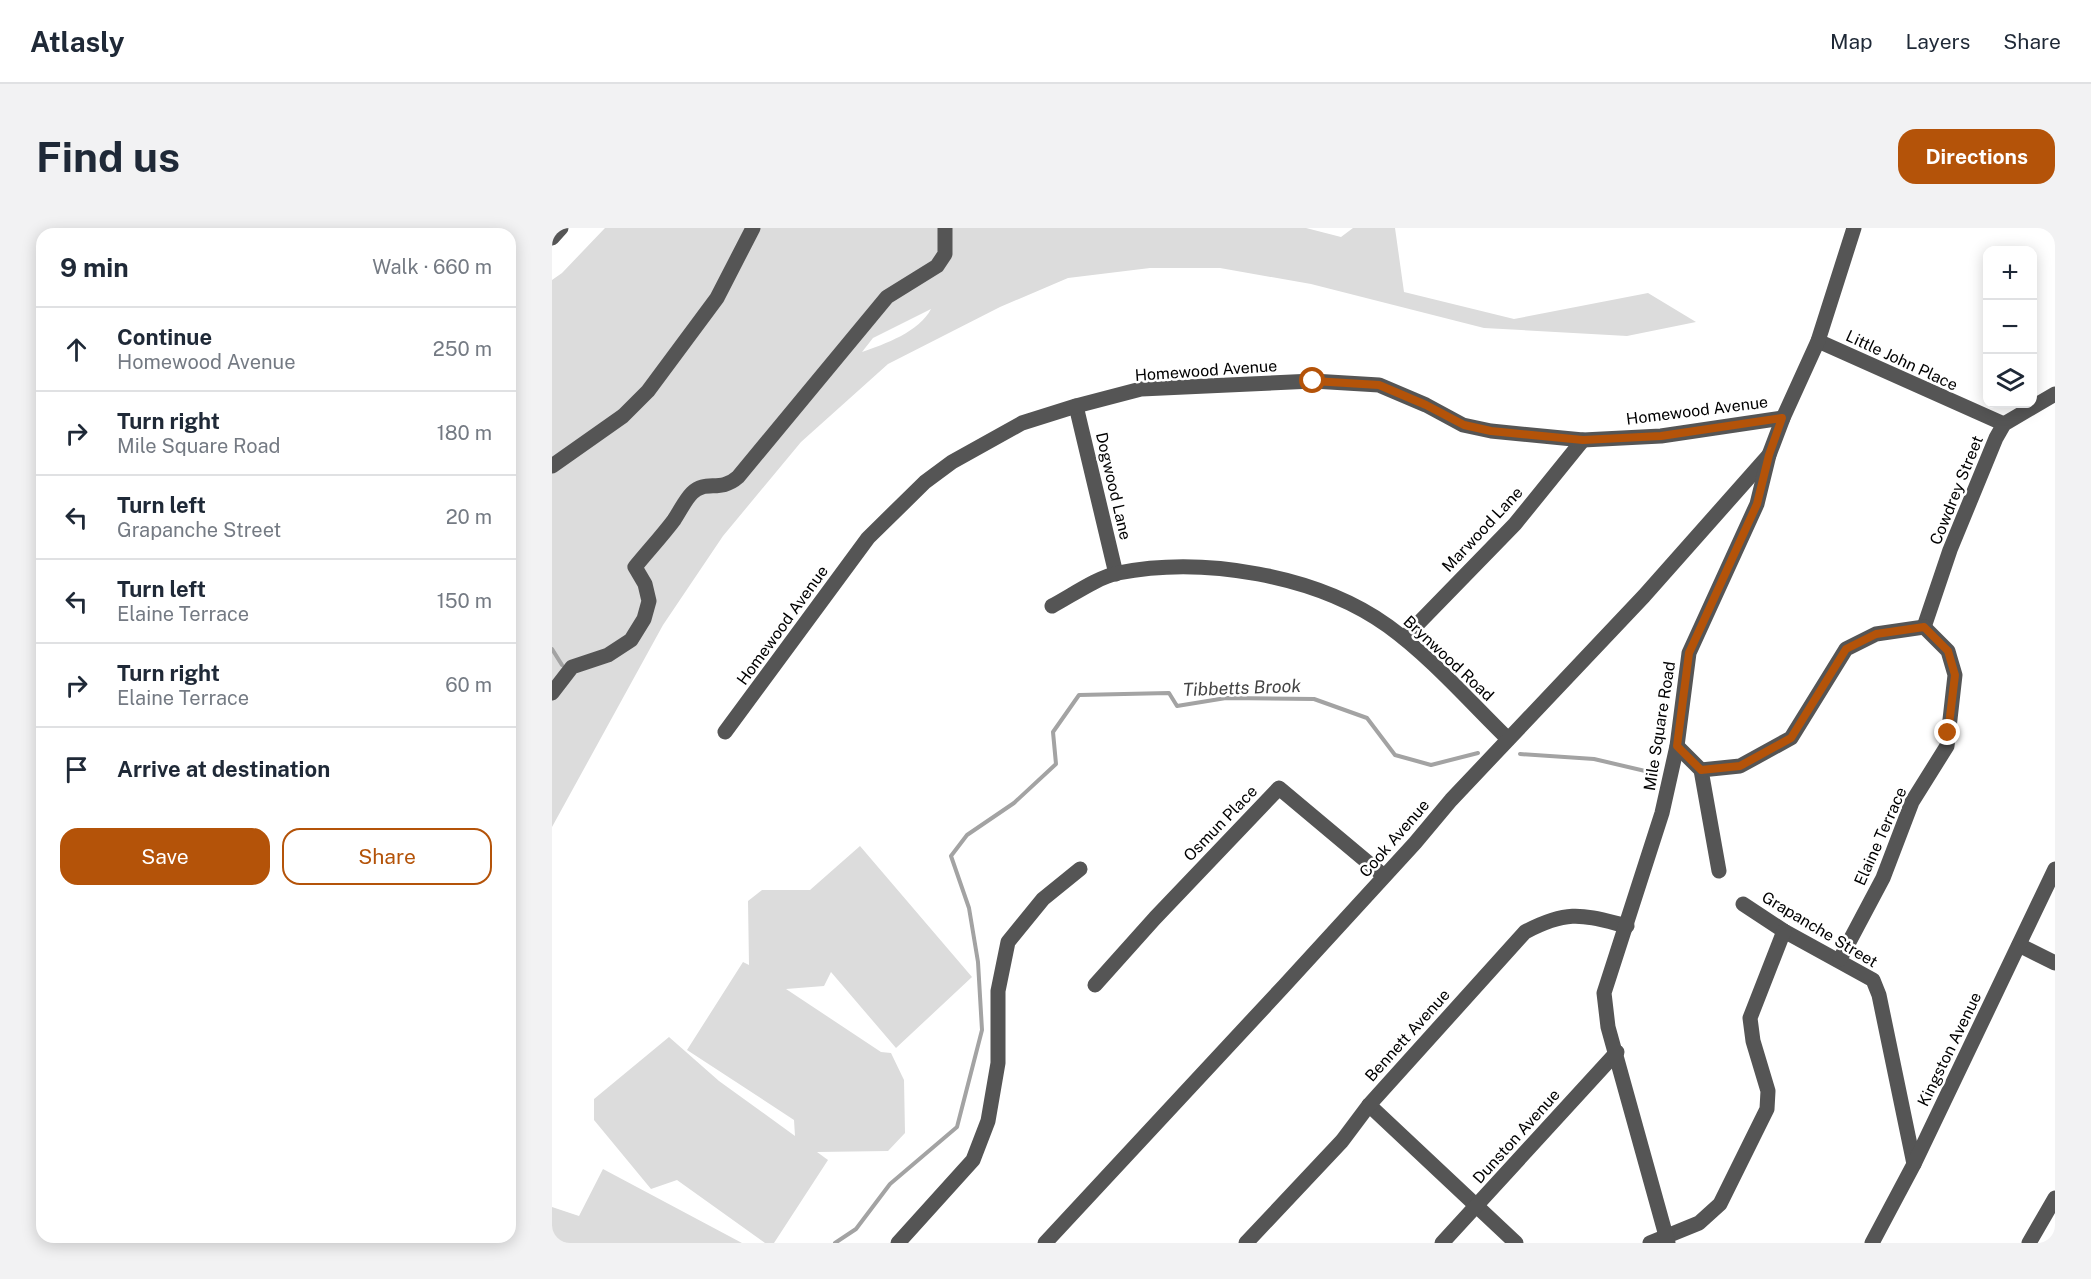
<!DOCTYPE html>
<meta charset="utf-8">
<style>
:root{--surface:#fff;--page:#f2f2f3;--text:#1f2937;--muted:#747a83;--line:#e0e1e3;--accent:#b45309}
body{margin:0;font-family:"Public Sans",sans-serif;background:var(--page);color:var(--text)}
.controls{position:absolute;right:18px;top:18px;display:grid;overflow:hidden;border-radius:12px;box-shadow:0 3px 15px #0003}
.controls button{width:54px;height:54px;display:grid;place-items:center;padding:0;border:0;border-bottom:2px solid var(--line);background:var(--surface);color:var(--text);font:30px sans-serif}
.stop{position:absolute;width:18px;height:18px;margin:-14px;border:4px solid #b45309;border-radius:50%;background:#fff}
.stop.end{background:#b45309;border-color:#fff;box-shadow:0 2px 6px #0008}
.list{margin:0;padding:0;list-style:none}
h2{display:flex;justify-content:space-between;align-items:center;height:78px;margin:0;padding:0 24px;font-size:26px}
h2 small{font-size:20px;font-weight:400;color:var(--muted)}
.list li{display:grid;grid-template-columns:39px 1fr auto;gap:18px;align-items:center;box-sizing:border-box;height:84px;padding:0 24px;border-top:2px solid var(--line)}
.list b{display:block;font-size:22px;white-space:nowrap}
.list p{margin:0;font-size:20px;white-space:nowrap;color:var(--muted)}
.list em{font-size:20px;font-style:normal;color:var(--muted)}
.actions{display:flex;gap:12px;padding:18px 24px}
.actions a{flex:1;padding:14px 0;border:2px solid var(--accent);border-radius:18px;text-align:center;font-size:21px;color:var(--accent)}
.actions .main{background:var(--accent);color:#fff}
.icon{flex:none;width:33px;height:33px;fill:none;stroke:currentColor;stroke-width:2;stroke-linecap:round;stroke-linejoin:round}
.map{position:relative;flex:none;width:1503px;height:1015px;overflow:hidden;border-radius:18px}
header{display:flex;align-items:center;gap:36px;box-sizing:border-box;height:84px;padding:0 30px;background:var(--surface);border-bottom:2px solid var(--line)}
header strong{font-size:28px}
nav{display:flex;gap:33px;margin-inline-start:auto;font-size:21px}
.intro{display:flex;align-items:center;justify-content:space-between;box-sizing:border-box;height:144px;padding:0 36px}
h1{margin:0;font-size:42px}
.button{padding:15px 27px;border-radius:18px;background:var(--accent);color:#fff;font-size:21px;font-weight:700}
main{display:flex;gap:36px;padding:0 36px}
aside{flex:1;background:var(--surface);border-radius:18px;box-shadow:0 3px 15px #0003}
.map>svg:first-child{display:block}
</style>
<header>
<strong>Atlasly</strong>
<nav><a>Map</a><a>Layers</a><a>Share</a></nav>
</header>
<div class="intro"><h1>Find us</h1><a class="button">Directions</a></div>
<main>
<aside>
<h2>9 min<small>Walk · 660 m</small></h2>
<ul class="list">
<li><svg class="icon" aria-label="ahead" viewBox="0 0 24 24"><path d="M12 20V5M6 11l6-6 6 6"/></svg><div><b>Continue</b><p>Homewood Avenue</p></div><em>250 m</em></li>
<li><svg class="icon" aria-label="right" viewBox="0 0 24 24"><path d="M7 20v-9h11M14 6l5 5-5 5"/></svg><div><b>Turn right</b><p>Mile Square Road</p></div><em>180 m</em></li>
<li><svg class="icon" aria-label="left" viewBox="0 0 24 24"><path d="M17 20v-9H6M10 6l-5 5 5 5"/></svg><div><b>Turn left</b><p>Grapanche Street</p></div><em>20 m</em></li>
<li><svg class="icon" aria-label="left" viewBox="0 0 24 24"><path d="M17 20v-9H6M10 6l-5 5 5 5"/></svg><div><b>Turn left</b><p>Elaine Terrace</p></div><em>150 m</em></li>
<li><svg class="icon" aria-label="right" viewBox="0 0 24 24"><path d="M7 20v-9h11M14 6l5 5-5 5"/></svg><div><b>Turn right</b><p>Elaine Terrace</p></div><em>60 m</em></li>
<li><svg class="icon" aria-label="arrive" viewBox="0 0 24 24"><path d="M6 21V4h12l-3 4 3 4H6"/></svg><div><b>Arrive at destination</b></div></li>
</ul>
<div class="actions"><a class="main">Save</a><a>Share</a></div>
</aside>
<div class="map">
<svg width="1503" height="1015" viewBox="0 0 1503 1015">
<rect width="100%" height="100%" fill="#fff"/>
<g fill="#dcdcdc" fill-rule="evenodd">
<path d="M53,0H754L789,9L801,0H843L852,64L962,91L1096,65L1144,94L1075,108L932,100L759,56L668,40H598L516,50L448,79L336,136L249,214L171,308L111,397L0,599V52L10,45ZM379,81C367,104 333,116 310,124L321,110Z"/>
<polygon points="308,618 420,749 344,820 279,744 272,758 234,761 329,824 339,825 352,852 353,905 336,923 265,924 276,932 222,1015 213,1015 125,952 99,961 42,892 42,871 117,809 167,853 243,908 242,892 135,822 191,734 197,737 196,673 210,662 258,662"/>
<polygon points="51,941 190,1015 0,1015 0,979 27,988"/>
</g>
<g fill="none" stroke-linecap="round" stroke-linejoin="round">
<g stroke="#a3a3a3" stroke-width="4">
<polyline points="0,421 10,437"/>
<polyline points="968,526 1042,531 1106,546"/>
<polyline points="283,1015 304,1001 338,956 405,899 430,802 426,734 417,680 399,628 415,607 462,575 504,536 501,504 527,467 617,465 625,478 674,470 762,471 815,490 843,527 879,537 926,525"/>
</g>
<g stroke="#555" stroke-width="15">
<polyline points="0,10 9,0"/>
<polyline points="1266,113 1452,196"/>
<polyline points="524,178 564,346"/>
<polyline points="0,238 71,188 96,163 165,70 201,0"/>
<path d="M500,378C519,368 546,349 566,345C651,328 765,347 836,398C880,430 917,473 956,511"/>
<polyline points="1372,399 1398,322 1444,210 1452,196 1503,166"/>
<polyline points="852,410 963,296 1031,212"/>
<path d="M0,465L20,439L56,427L79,412L92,391L97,373L93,356L83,339C96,323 110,308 122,292C128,283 133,272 140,265C154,251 168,265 186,249L335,69L385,38L393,26V0"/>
<polyline points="173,504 316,310 373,254 400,234 470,195 524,178 589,161 761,153 827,157 874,177 911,197 939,203 1031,212 1109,208 1231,190"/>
<polyline points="1125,518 1149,542 1167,643"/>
<polyline points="1149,542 1188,538 1239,510 1294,421 1324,406 1372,399"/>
<polyline points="1191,676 1232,703 1321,752 1327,767 1362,936"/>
<polyline points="1467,717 1503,735"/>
<polyline points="1288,731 1331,650 1360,574 1395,518 1403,447 1396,423 1372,399"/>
<polyline points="543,757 603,690 727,560 832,648"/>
<polyline points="817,877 964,1015"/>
<polyline points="346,1015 421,932 436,893 446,835 446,763 456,714 491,671 528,641"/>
<polyline points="493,1015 732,758 863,615 899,572 1092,368 1217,227"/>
<path d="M694,1015L790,913L817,877L973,704C1017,681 1030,687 1075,698"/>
<polyline points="890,1015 1065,824"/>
<polyline points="1098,1015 1147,995 1168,976 1215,881 1216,863 1201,813 1198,790 1232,703"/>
<polyline points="1116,1015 1056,799 1052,765 1110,585 1125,518 1137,425 1205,276 1217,227 1231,190 1266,113 1302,0"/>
<polyline points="1320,1015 1362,936 1503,641"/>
<polyline points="1477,1015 1503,970"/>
</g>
</g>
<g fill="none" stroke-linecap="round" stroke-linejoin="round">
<polyline stroke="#b45309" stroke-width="8" points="761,153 827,157 874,177 912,197 939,203 1031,212 1109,208 1230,190 1217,227 1205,276 1137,425 1125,518 1149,542 1188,538 1239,510 1294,421 1324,406 1372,399 1396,423 1403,447 1396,505"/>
</g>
<g text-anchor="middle" stroke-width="5" stroke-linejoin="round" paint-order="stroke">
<g font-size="16" fill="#000" stroke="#fff">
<text transform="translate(1350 132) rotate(25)" y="6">Little John Place</text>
<text transform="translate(654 142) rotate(-4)" y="6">Homewood Avenue</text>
<text transform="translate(1145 182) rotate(-7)" y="6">Homewood Avenue</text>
<text transform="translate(562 258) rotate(77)" y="6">Dogwood Lane</text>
<text transform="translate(1404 262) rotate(-68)" y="6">Cowdrey Street</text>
<text transform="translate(930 301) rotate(-47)" y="6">Marwood Lane</text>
<text transform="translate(230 397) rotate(-54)" y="6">Homewood Avenue</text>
<text transform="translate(897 430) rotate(43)" y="6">Brynwood Road</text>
<text transform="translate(1107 498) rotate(-81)" y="6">Mile Square Road</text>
<text transform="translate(668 595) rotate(-46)" y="6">Osmun Place</text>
<text transform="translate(1328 608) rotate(-66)" y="6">Elaine Terrace</text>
<text transform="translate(842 610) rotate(-49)" y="6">Cook Avenue</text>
<text transform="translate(1268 701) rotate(31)" y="6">Grapanche Street</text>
<text transform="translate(855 807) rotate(-48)" y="6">Bennett Avenue</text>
<text transform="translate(1397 821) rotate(-64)" y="6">Kingston Avenue</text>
<text transform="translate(964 908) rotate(-48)" y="6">Dunston Avenue</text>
</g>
<g font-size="18" font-style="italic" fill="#444" stroke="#fff">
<text transform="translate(690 460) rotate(-2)" y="6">Tibbetts Brook</text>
</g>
</g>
</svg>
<div class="controls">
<button>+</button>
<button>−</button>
<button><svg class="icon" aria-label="layers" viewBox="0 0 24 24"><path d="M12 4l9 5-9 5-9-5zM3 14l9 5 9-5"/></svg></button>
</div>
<div class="stop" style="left:761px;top:153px"></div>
<div class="stop end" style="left:1396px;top:505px"></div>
</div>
</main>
